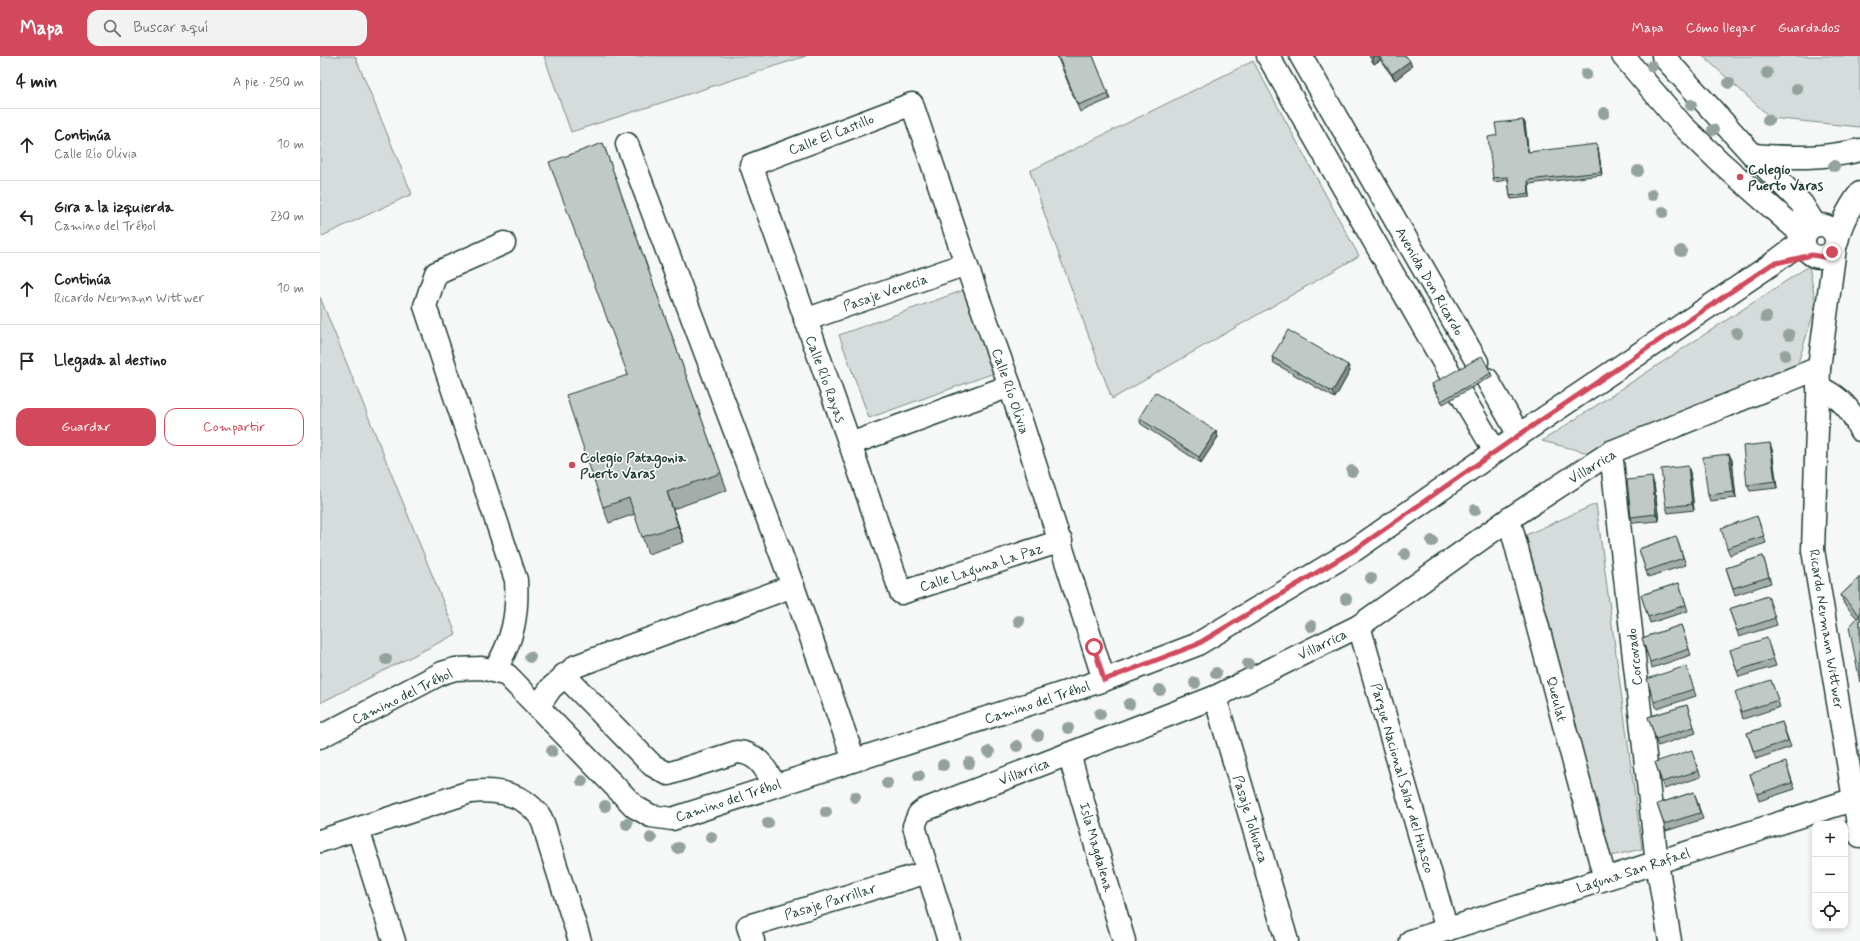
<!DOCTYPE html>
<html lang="es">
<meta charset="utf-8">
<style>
:root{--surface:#fff;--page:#f2f2f2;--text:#202124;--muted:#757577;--line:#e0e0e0;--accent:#d1495b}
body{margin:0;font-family:Mynerve,sans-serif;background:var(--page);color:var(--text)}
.controls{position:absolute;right:12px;bottom:12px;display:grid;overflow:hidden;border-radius:8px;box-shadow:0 2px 6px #0003}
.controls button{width:36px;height:36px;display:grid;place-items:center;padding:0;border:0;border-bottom:1px solid var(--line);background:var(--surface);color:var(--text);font:20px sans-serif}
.stop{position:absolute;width:12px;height:12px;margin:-9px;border:3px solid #d1495b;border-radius:50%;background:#fff}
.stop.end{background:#d1495b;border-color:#fff;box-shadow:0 1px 4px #0008}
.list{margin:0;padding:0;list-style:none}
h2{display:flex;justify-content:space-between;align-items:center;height:52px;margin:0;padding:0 16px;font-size:17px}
h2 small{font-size:13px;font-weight:400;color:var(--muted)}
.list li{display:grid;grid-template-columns:26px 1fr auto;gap:12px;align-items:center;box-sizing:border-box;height:72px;padding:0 16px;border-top:1px solid var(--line)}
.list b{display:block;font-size:15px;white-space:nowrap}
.list p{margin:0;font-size:13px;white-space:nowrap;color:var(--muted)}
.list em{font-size:13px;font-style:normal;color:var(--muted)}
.actions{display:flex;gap:8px;padding:12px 16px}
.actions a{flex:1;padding:9px 0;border:1px solid var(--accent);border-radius:12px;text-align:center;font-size:14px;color:var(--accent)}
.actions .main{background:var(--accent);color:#fff}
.icon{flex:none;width:22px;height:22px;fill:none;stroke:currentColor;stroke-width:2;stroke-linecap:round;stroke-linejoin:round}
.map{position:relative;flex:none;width:1540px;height:885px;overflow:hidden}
header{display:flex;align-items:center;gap:24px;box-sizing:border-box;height:56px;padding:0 20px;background:var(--accent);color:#fff}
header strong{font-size:19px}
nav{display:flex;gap:22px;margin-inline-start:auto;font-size:14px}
.search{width:280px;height:36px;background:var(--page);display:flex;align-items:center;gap:10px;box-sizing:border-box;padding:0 14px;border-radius:12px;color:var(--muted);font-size:15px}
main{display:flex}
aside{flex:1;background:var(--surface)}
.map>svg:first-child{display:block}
</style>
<header>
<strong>Mapa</strong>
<div class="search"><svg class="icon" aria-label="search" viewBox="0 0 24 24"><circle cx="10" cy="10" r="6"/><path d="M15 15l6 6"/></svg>Buscar aquí</div>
<nav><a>Mapa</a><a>Cómo llegar</a><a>Guardados</a></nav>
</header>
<main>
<aside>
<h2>4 min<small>A pie · 250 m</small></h2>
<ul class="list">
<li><svg class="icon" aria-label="ahead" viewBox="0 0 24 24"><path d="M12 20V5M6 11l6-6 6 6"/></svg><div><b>Continúa</b><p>Calle Río Olivia</p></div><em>10 m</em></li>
<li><svg class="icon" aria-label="left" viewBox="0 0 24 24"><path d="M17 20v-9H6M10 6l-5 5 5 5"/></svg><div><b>Gira a la izquierda</b><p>Camino del Trébol</p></div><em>230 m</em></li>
<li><svg class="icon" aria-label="ahead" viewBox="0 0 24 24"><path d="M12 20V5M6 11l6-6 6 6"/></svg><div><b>Continúa</b><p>Ricardo Neumann Wittwer</p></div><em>10 m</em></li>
<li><svg class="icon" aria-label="arrive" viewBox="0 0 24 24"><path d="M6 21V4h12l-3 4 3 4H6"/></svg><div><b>Llegada al destino</b></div></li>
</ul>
<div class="actions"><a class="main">Guardar</a><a>Compartir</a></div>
</aside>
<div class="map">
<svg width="1540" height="885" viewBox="0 0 1540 885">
<rect width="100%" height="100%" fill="#f6f7f7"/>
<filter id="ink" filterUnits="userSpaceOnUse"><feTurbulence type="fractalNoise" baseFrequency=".025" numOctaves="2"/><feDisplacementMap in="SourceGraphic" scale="8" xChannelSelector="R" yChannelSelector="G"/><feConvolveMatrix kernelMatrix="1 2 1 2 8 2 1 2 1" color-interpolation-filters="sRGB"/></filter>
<g filter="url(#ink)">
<g fill="#d6dcdb" stroke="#7a8c88">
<polygon points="0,0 35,0 92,138 0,181"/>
<polygon points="224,0 486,0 251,76"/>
<polygon points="1383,0 1540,0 1540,71 1451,62"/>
<polygon points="933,5 1039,200 792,343 732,180 710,115"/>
<polygon points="1489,210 1496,249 1477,310 1269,397 1222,385"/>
<polygon points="647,233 677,316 549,362 519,279"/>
<polygon points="0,241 136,578 0,647"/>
<polygon points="1276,448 1322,793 1290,800 1206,479"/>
</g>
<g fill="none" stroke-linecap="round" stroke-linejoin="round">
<defs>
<g id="minor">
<polyline points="948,0 1132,321"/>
<polyline points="981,0 1157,306"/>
<polyline points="1303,0 1362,69 1399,105 1484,180"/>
<polyline points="1343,0 1433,99 1482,148 1495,169"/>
<polyline points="307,88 473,530 534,704"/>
<path d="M1433,99C1469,102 1504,103 1540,94"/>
<circle cx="1500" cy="185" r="16"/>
<path d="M1517,186C1520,168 1529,152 1540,137"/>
<polyline points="1515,192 1499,312 1493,494 1540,780"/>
<polyline points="485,264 646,208"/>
<polyline points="1167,323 1199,379"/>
<path d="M1498,331C1519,340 1532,353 1540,374"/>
<polyline points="1141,338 1175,395"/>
<polyline points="530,388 690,330"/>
<polyline points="1291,396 1337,807 1350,885"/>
<polyline points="1189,463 1285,823"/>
<polyline points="741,485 581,537 530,388 431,109 592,48 646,208 690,330 784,624"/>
<polyline points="1039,570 1127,874"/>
<path d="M175,614C193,584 198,559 196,524L105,250L116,217L184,187"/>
<path d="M244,619L332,709L348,718L417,696C438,697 445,712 455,729"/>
<polyline points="895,641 967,885"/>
<polyline points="218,651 231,632 256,610 473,530"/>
<polyline points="0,681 122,617 135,613 162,612 187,619 315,751 331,760 352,763 784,624 876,589 1036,493 1199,379 1452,208 1484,184"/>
<polyline points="749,698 804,885"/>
<polyline points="38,773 74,885"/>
<path d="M0,785L150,736C176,733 202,737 219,759C225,767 227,782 230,791C240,822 250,854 260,885"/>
<polyline points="433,885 428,870 608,816"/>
<polyline points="629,885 594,770 599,758 604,754 895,641 1039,570 1189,463 1291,396 1499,312"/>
<polyline points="1091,885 1535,743 1540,740"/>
</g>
</defs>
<use href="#minor" stroke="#1f3d34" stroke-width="25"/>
<use href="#minor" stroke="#fff" stroke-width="22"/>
</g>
<g fill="#94a29e">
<circle cx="1332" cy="10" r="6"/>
<circle cx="1447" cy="17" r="6"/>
<circle cx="1266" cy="18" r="6"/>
<circle cx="1409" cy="27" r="6"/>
<circle cx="1477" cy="33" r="6"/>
<circle cx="1371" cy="49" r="6"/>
<circle cx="1284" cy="57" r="6"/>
<circle cx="1448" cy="64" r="6"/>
<circle cx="1393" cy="74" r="6"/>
<circle cx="1514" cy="110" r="6"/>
<circle cx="1318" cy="115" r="6"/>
<circle cx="1332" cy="139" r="6"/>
<circle cx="1343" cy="156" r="6"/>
<circle cx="1361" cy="195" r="6"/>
<circle cx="1446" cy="261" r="6"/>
<circle cx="1417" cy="277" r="6"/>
<circle cx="1469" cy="279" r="6"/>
<circle cx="1465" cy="299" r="6"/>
<circle cx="1032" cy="415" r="6"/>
<circle cx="1155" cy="454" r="6"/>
<circle cx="1112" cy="485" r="6"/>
<circle cx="1085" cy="498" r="6"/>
<circle cx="1051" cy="522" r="6"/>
<circle cx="1026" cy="543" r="6"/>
<circle cx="699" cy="565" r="6"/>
<circle cx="991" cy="570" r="6"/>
<circle cx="210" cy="601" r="6"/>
<circle cx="66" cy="603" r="6"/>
<circle cx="928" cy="608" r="6"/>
<circle cx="896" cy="617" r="6"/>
<circle cx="875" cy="627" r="6"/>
<circle cx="840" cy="634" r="6"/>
<circle cx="809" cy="648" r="6"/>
<circle cx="780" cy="658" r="6"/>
<circle cx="748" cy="672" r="6"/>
<circle cx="718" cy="679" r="6"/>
<circle cx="697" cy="690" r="6"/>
<circle cx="232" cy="695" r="6"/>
<circle cx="669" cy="696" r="6"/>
<circle cx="649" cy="707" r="6"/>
<circle cx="623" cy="709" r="6"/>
<circle cx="599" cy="720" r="6"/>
<circle cx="262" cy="725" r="6"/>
<circle cx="567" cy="727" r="6"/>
<circle cx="535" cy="741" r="6"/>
<circle cx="285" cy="750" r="6"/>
<circle cx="506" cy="756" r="6"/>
<circle cx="448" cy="767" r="6"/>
<circle cx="307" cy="768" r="6"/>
<circle cx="391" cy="781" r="6"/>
<circle cx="331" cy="782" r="6"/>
<circle cx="358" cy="792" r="6"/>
</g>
<g fill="#a5adaa" stroke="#1f3d34">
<polygon points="737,0 773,0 790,43 760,56"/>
<polygon points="1049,0 1086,0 1092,11 1075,24 1060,4 1054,8"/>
<polygon points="1203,64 1205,67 1208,96 1278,91 1282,119 1209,128 1210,141 1191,143 1190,140 1188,124 1174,126 1173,122 1177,79"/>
<polygon points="283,87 407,434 353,453 364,486 328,498 315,458 289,467 283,451 308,319"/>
<polygon points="952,301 1028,309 1030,315 1015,342 954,307"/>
<polygon points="1171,317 1172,320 1123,348 1113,332 1112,328"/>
<polygon points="819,362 896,375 898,381 881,407 821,368"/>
<polygon points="1452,393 1457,432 1430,435 1427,429"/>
<polygon points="1409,398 1412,404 1416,442 1390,445 1388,439"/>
<polygon points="1370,416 1374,454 1348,457 1346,451"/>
<polygon points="1334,428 1339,465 1313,467 1311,461"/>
<polygon points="1437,460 1446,487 1410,499 1407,492"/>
<polygon points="1356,480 1366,509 1328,521 1319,493"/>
<polygon points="1443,500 1451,527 1415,539 1406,512"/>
<polygon points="1540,521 1540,626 1537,562 1524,548 1521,539"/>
<polygon points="1359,527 1368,555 1330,567 1321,539"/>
<polygon points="1448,540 1457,569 1419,581 1409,553"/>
<polygon points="1361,569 1371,599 1332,612 1322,582"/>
<polygon points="1449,589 1456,610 1419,621 1410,594"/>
<polygon points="1366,610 1376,640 1337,653 1334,646"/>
<polygon points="1451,624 1460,651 1423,663 1421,656"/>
<polygon points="1367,649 1376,677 1338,690 1328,661"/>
<polygon points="1462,666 1471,691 1436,703 1427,677"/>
<polygon points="1374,701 1381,721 1344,733 1335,706"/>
<polygon points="1468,713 1475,733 1439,745 1430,718"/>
<polygon points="1374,736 1383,763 1346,775 1337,748"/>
</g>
<g fill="#868d8b" stroke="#1f3d34">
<polygon points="1054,0 1058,0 1060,4 1054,8 1052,1"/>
<polygon points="1090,5 1092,11 1075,24 1072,18"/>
<polygon points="1203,64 1205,67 1209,100 1208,96"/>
<polygon points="1277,88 1278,91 1282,119 1281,116"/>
<polygon points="1208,124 1209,128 1210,141 1209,137"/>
<polygon points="1028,309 1030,315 1015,342 1012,336"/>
<polygon points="896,375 898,381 881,407 879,401"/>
<polygon points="1450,387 1452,393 1457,432 1455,425"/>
<polygon points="1409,398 1412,404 1416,442 1414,436"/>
<polygon points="1368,410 1370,416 1374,454 1372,448"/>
<polygon points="1332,421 1334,428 1339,465 1336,458"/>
<polygon points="347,436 353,453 364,486 358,470"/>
</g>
<g fill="#c0c9c6" stroke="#1f3d34">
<polygon points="738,0 773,0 788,37 758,49"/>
<polygon points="1059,0 1086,0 1090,5 1072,18"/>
<polygon points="1203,64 1208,96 1277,88 1281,116 1208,124 1209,137 1190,140 1188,121 1173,122 1168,81 1177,79 1175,67"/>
<polygon points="283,87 401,417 347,436 358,470 322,481 309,442 283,451 246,339 308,319 229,106"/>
<polygon points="968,274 1028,309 1012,336 952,301"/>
<polygon points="1162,300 1171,317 1121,345 1112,328"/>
<polygon points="835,336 896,375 879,401 819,362"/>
<polygon points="1450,387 1455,425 1427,429 1423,390"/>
<polygon points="1409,398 1414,436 1388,439 1383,401"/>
<polygon points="1368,410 1372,448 1346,451 1341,413"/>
<polygon points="1332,421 1336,458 1311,461 1307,424"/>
<polygon points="1437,460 1444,480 1407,492 1401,472"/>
<polygon points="1356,480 1363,502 1326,515 1319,493"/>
<polygon points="1443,500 1449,521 1413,532 1406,512"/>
<polygon points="1540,521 1540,560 1521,539"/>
<polygon points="1359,527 1366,549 1328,561 1321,539"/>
<polygon points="1448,540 1455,562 1417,575 1409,553"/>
<polygon points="1539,560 1540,561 1540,626 1529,571"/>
<polygon points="1361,569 1369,593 1330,606 1322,582"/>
<polygon points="1447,582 1453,603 1417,615 1410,594"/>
<polygon points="1366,610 1374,633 1334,646 1327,623"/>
<polygon points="1451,624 1458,644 1421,656 1415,636"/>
<polygon points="1367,649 1374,671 1336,683 1328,661"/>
<polygon points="1462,666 1468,685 1434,696 1427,677"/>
<polygon points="1372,694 1378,715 1342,726 1335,706"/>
<polygon points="1466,706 1472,727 1437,738 1430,718"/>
<polygon points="1374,736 1380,757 1344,768 1337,748"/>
</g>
</g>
<g fill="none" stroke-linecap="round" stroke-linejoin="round" filter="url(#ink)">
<polyline stroke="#d1495b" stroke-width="5" points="774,591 784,624 876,589 1036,493 1199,379 1452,208 1492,199 1503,201 1512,196"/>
</g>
<g fill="#d1495b" stroke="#fff" stroke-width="1.5">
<circle cx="1420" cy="121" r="4"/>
<circle cx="252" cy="409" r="4"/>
</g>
<g text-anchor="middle" stroke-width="3" stroke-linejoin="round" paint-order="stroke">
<g font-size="14" fill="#1f3d34" stroke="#fff">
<text transform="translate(511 78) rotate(-21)" y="5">Calle El Castillo</text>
<text transform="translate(1110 225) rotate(60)" y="5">Avenida Don Ricardo</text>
<text transform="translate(565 236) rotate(-19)" y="5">Pasaje Venecia</text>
<text transform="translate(506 323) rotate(70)" y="5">Calle Río Rayas</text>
<text transform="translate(691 335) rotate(71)" y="5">Calle Río Olivia</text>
<text transform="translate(1272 410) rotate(-31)" y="5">Villarrica</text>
<text transform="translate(661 511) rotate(-18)" y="5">Calle Laguna La Paz</text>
<text transform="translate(1507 573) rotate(81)" y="5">Ricardo Neumann Wittwer</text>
<text transform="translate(1002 588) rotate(-26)" y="5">Villarrica</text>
<text transform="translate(1314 601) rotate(-96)" y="5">Corcovado</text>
<text transform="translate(82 640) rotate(-26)" y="5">Camino del Trébol</text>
<text transform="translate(1237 643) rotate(75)" y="5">Queulat</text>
<text transform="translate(717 646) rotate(-18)" y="5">Camino del Trébol</text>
<text transform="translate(704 715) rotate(-21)" y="5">Villarrica</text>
<text transform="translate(1083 722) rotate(74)" y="5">Parque Nacional Salar del Huasco</text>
<text transform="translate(408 744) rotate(-18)" y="5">Camino del Trébol</text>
<text transform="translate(931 763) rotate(73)" y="5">Pasaje Tolhuaca</text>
<text transform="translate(777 791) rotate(74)" y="5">Isla Magdalena</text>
<text transform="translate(1313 814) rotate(-18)" y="5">Laguna San Rafael</text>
<text transform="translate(510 845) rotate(-17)" y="5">Pasaje Parrillar</text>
</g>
<g font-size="14" font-weight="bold" fill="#1f3d34" stroke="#fff" text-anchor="start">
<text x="1428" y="118">Colegio<tspan x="1428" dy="16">Puerto Varas</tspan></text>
<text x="260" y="406">Colegio Patagonia<tspan x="260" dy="16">Puerto Varas</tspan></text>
</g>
</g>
</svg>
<div class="controls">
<button>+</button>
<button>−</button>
<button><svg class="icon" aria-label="locate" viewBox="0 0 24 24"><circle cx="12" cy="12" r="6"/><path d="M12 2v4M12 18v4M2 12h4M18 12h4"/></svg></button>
</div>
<div class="stop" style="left:774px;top:591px"></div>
<div class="stop end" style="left:1512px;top:196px"></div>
</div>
</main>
